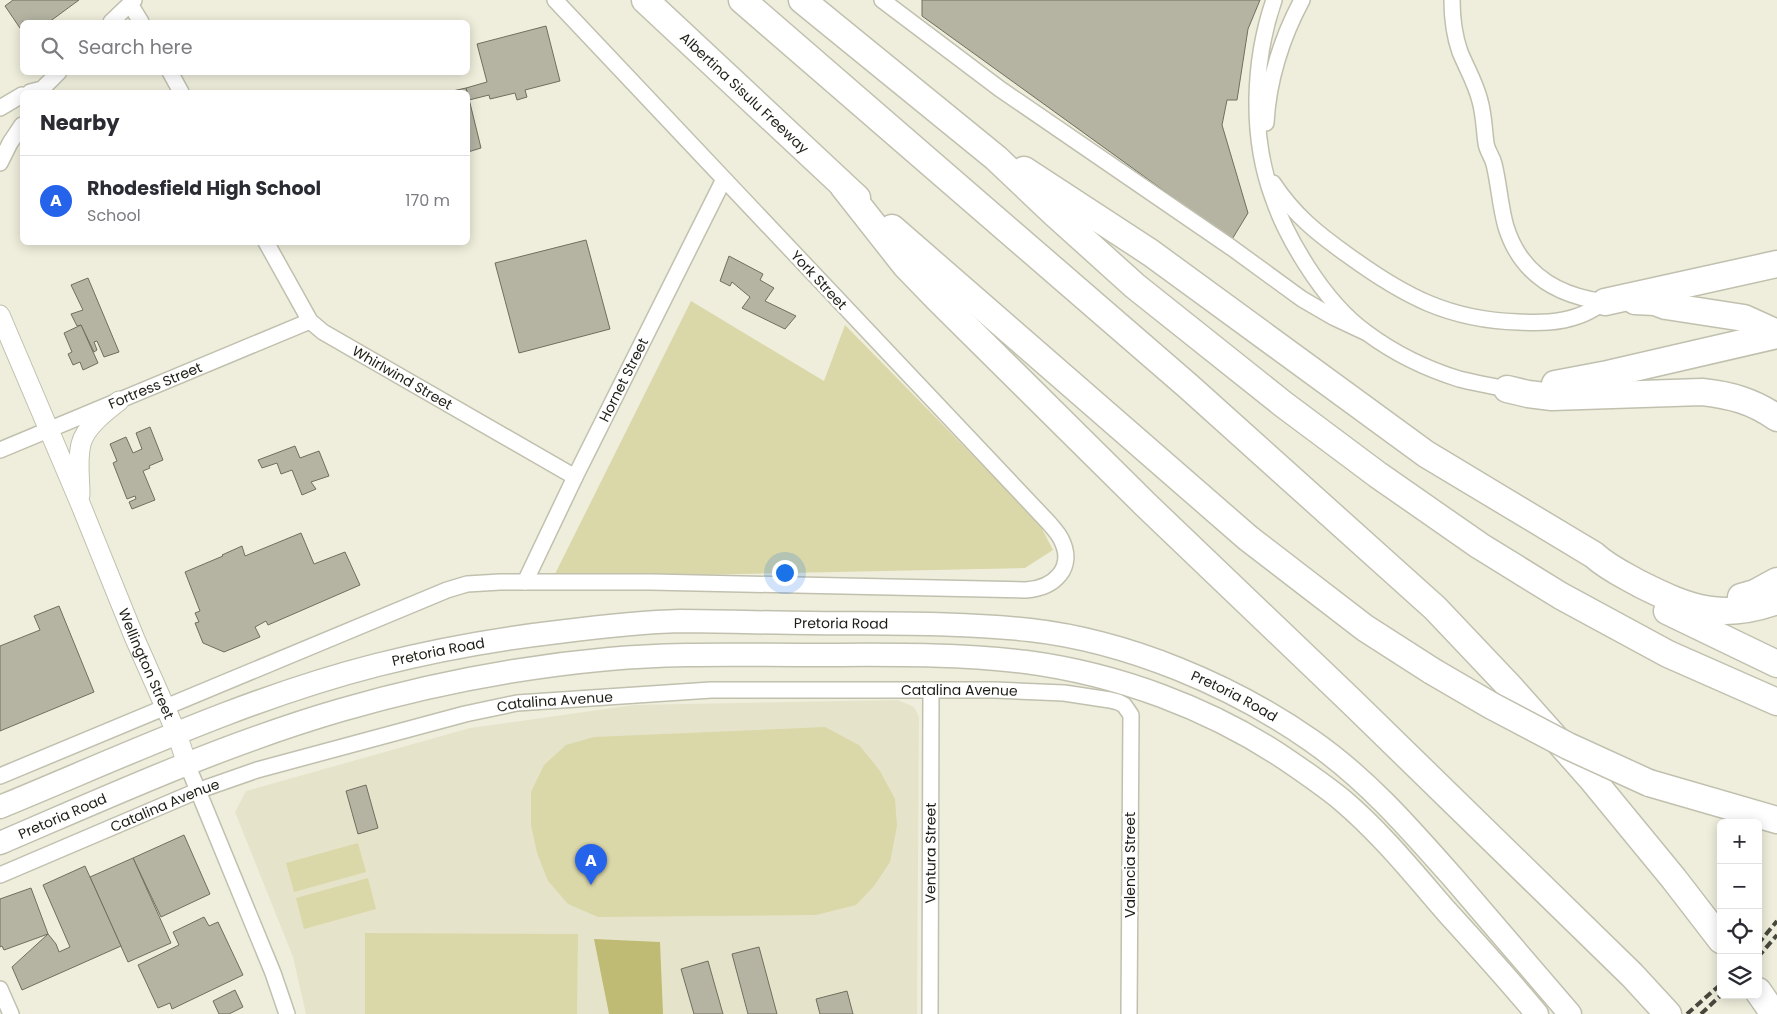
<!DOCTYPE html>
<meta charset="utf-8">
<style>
:root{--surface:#fff;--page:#f7f7f7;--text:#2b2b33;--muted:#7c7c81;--line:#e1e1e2;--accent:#2563eb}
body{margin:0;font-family:Poppins,sans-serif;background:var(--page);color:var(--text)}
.controls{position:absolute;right:15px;bottom:15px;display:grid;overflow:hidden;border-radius:8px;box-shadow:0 2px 12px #0003}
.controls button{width:45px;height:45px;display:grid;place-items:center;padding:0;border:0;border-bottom:1px solid var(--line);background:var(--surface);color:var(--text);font:25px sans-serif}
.you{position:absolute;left:784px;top:572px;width:18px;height:18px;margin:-12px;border:4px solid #fff;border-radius:50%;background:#1a73e8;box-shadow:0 0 0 8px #1a73e833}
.badge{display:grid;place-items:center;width:32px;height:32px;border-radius:50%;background:var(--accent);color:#fff;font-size:16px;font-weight:700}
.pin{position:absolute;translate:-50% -41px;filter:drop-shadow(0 1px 2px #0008)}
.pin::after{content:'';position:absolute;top:26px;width:18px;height:15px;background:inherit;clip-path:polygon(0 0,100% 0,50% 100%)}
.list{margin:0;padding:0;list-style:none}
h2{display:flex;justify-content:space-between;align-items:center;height:65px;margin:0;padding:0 20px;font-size:21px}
h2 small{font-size:16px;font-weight:400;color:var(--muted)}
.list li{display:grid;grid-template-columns:32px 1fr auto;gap:15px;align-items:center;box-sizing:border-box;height:90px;padding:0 20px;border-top:1px solid var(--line)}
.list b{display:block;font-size:19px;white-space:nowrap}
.list p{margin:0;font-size:16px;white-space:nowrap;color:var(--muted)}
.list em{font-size:16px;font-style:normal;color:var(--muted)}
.icon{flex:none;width:28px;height:28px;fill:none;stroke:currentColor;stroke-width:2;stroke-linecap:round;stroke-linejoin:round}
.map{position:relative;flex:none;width:1777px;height:1014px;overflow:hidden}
.search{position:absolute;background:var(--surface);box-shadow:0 2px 12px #0003;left:20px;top:20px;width:450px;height:55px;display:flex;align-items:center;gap:12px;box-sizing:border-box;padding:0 18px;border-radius:8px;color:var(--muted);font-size:19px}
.panel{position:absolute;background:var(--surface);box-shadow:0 2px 12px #0003;left:20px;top:90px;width:450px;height:155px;border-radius:8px}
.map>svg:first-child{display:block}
</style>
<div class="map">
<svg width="1777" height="1014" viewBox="0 0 1777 1014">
<rect width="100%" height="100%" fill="#efeedc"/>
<polygon fill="#e5e4ca" points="898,700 914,707 919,717 917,1014 306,1014 293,957 235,812 246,791 470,728 634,705"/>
<g fill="#dad7a8">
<polygon points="691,301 824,381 845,325 1039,523 1053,550 1025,568 553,578"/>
<polygon points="825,727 859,745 880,771 895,799 897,826 890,862 874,886 856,905 816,915 598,917 568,904 548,881 537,853 531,825 531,792 544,765 566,745 594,737"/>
<polygon points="358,843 366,872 294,892 286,863"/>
<polygon points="368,878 376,909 304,929 296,898"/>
<polygon points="365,933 578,934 577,1014 365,1014"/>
</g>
<polygon fill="#c0bb74" points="594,939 660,942 663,1014 609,1014"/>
<g fill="#b5b4a3" stroke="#706f5f">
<polygon points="13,0 79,0 49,22 22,22 22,31 5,6"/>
<polygon points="922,0 1260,0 1248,29 1237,100 1227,100 1222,125 1248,213 1231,241 1214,227 922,16"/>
<polygon points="546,26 560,81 525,90 527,97 517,100 515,93 490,99 489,95 469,100 466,88 487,82 477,44"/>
<polygon points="466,88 467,92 448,92"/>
<polygon points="468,95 481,148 468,152"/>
<polygon points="586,240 610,329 519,353 495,263"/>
<polygon points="729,256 763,274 760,280 774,288 765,301 796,316 785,329 742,308 750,297 732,282 730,286 720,281"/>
<polygon points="88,278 119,352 104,357 97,341 94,342 97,350 94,352 81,325 77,326 71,314 83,310 71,285"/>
<polygon points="81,325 98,363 83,370 80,362 73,365 68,354 72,352 64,333"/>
<polygon points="150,427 163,460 149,466 150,468 143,471 155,500 132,509 129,502 136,499 135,496 127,499 113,463 117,461 110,444 126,437 133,453 142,449 136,433"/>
<polygon points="295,446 300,458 319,451 329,476 311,482 316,489 302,495 292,470 281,474 277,463 262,468 258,460"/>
<polygon points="301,533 314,564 345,552 360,585 268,625 266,621 255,627 260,637 224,652 203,643 195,623 199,622 195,613 200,611 185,572 223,556 222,555 242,546 245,556"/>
<polygon points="59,606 94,692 0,731 0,646 40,630 34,616"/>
<polygon points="366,785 378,828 358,834 346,791"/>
<polygon points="184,835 210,894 161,917 133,858"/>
<polygon points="133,858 171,943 128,962 90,877"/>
<polygon points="85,866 121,946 22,990 12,967 48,934 56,944 59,952 70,947 43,885"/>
<polygon points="31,888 48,934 4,950 2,946 0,947 0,899"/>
<polygon points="204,917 209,926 218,922 243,975 172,1009 170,1003 158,1008 138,965 179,945 173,932"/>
<polygon points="759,947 777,1014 748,1014 732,954"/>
<polygon points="708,961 723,1014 694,1014 681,969"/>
<polygon points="235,990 243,1007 229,1014 219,1014 213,1001"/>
<polygon points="847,991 853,1014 820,1014 816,999"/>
</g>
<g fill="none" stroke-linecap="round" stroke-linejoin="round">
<defs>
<g id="minor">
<polyline points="882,0 1000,89 1232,248 1302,299 1333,317 1365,332"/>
<path d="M1274,0C1253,61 1250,136 1273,198C1281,222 1293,244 1307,266C1323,291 1343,316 1367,333C1394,353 1427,369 1459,379C1475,383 1491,386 1507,389"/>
<path d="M1452,0C1452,18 1454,35 1460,52C1467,69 1476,84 1480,101C1484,115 1484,129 1486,143C1487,151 1492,156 1494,164C1499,184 1500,206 1506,227C1521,275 1558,296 1605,302"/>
<polyline points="130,4 141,22"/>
<polyline points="111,22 134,0"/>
<polyline points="170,72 181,92"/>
<polyline points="30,92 42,89 59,72"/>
<polyline points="0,108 22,95"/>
<path d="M1266,123C1268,81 1282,37 1302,0"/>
<polyline points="0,163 10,143 22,125"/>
<path d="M1273,183C1294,215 1318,234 1349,256C1404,296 1449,320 1518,322C1539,323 1559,323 1578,316C1588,313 1597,307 1605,302"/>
<path id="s1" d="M266,242L310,321L323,332L575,477"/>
<path id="s2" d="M0,450L310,321"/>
<path id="s3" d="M525,582L575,477L724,179"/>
<polyline points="187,764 273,973 287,1014"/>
<path d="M0,776L447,590L467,584L500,582H651L1026,590C1054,588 1076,568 1061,539C1058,533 1053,528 1049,523L555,0"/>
<path id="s4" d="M0,875L197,791L257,770L465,714L517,703L711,690H995L1064,693L1110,700L1118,702L1124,705L1131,715L1129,1014"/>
<polyline points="0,989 11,1014"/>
<path id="s5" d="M930,1014L931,690"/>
</g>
<g id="tertiary">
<path id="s6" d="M0,315L80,503L135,639L177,734L187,764"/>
<path d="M80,495C80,479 77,460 81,444C85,427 105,412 119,401"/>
</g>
<g id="primary">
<path id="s7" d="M0,807C124,756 247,698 377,665C436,650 497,639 558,632C598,627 639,622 680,621C723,621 767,623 811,623C884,624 957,622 1030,630C1127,641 1232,685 1312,741C1368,780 1411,830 1456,881C1494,925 1532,970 1570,1014"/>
<path id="s8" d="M0,843C112,795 224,744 341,710C427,685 520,667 609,659C674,653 739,655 805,655C878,655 953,653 1026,662C1117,674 1210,708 1287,760C1306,773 1325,786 1342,800C1381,833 1414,874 1447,912C1478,946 1508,979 1537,1014"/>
</g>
<g id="motorway">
<path id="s9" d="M645,0L857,198"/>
<polyline points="742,0 1188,386 1435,608 1509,686 1591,778 1674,879 1721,940"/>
<polyline points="802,0 996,158 1054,213 1135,286 1283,404 1378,475 1480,546 1561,596 1668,654 1777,702"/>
<path d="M1024,170L1151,253L1426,454L1594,555C1608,568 1624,575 1640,584C1690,609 1722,621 1777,601"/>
<polyline points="843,186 906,266 938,299 1146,505 1351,701 1632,975 1668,1014"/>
<polyline points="892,228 1248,538 1365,628 1432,671"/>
<polyline points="1635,301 1655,302 1666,306 1744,318 1777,333"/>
<polyline points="1605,302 1777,264"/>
<polyline points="1555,384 1608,374 1777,335"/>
<path d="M1507,389L1528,394L1552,397L1702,392C1730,395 1753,401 1777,418"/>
<polyline points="1741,597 1755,593 1777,581"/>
<polyline points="1667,611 1777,664"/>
<polyline points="1649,783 1777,820"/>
<polyline points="1758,991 1774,1014"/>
</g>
</defs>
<use href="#minor" stroke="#c1c0af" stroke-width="18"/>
<use href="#tertiary" stroke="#c1c0af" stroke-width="21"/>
<use href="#primary" stroke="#c1c0af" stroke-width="25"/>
<use href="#motorway" stroke="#c1c0af" stroke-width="29"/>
<use href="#minor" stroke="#fff" stroke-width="15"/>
<use href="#tertiary" stroke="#fff" stroke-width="19"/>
<use href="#primary" stroke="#fff" stroke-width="22"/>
<use href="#motorway" stroke="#fff" stroke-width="26"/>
<g stroke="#47473d" stroke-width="4" stroke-dasharray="8 4" stroke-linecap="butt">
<polyline points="1758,944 1777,921"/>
<polyline points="1758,957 1777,935"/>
<polyline points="1687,1014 1721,984"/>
<polyline points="1701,1014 1721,995"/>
</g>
<defs>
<polyline id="motorway-bridge" points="1432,671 1492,706 1568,746 1649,783"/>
</defs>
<use href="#motorway-bridge" stroke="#c1c0af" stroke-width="29" stroke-linecap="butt"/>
<use href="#motorway-bridge" stroke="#fff" stroke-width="26"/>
</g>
<g text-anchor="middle" stroke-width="5" stroke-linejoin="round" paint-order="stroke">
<g font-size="14" fill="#1e1e17" stroke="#fff">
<text dy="5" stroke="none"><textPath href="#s9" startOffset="136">Albertina Sisulu Freeway</textPath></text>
<text transform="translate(819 280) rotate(47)" y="5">York Street</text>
<text dy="5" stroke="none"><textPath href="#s1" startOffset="199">Whirlwind Street</textPath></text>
<text dy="5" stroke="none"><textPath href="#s3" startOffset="225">Hornet Street</textPath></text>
<text dy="5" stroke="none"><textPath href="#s2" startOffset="168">Fortress Street</textPath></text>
<text dy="5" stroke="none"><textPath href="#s7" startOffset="871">Pretoria Road</textPath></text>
<text dy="5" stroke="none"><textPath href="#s7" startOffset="466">Pretoria Road</textPath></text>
<text dy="5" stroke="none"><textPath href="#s6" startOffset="378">Wellington Street</textPath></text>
<text dy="5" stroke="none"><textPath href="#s4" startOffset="989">Catalina Avenue</textPath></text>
<text dy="5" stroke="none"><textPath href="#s7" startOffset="1276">Pretoria Road</textPath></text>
<text dy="5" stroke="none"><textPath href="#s4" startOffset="584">Catalina Avenue</textPath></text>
<text dy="5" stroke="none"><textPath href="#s4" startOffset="179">Catalina Avenue</textPath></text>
<text dy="5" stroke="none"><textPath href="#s8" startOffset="68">Pretoria Road</textPath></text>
<text dy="5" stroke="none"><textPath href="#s5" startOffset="161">Ventura Street</textPath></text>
<text transform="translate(1130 865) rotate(-90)" y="5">Valencia Street</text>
</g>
</g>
</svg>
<div class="controls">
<button>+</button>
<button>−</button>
<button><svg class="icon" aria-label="locate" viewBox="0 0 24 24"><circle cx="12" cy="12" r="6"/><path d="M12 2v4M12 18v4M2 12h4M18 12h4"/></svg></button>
<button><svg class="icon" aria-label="layers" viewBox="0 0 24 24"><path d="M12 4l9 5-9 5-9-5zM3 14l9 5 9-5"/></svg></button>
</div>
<div class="you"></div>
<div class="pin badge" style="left:591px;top:885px">A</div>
<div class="search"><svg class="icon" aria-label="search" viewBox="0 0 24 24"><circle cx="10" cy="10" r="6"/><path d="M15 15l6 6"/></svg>Search here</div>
<section class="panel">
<h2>Nearby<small></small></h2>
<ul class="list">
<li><span class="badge">A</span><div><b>Rhodesfield High School</b><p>School</p></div><em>170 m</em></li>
</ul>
</section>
</div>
